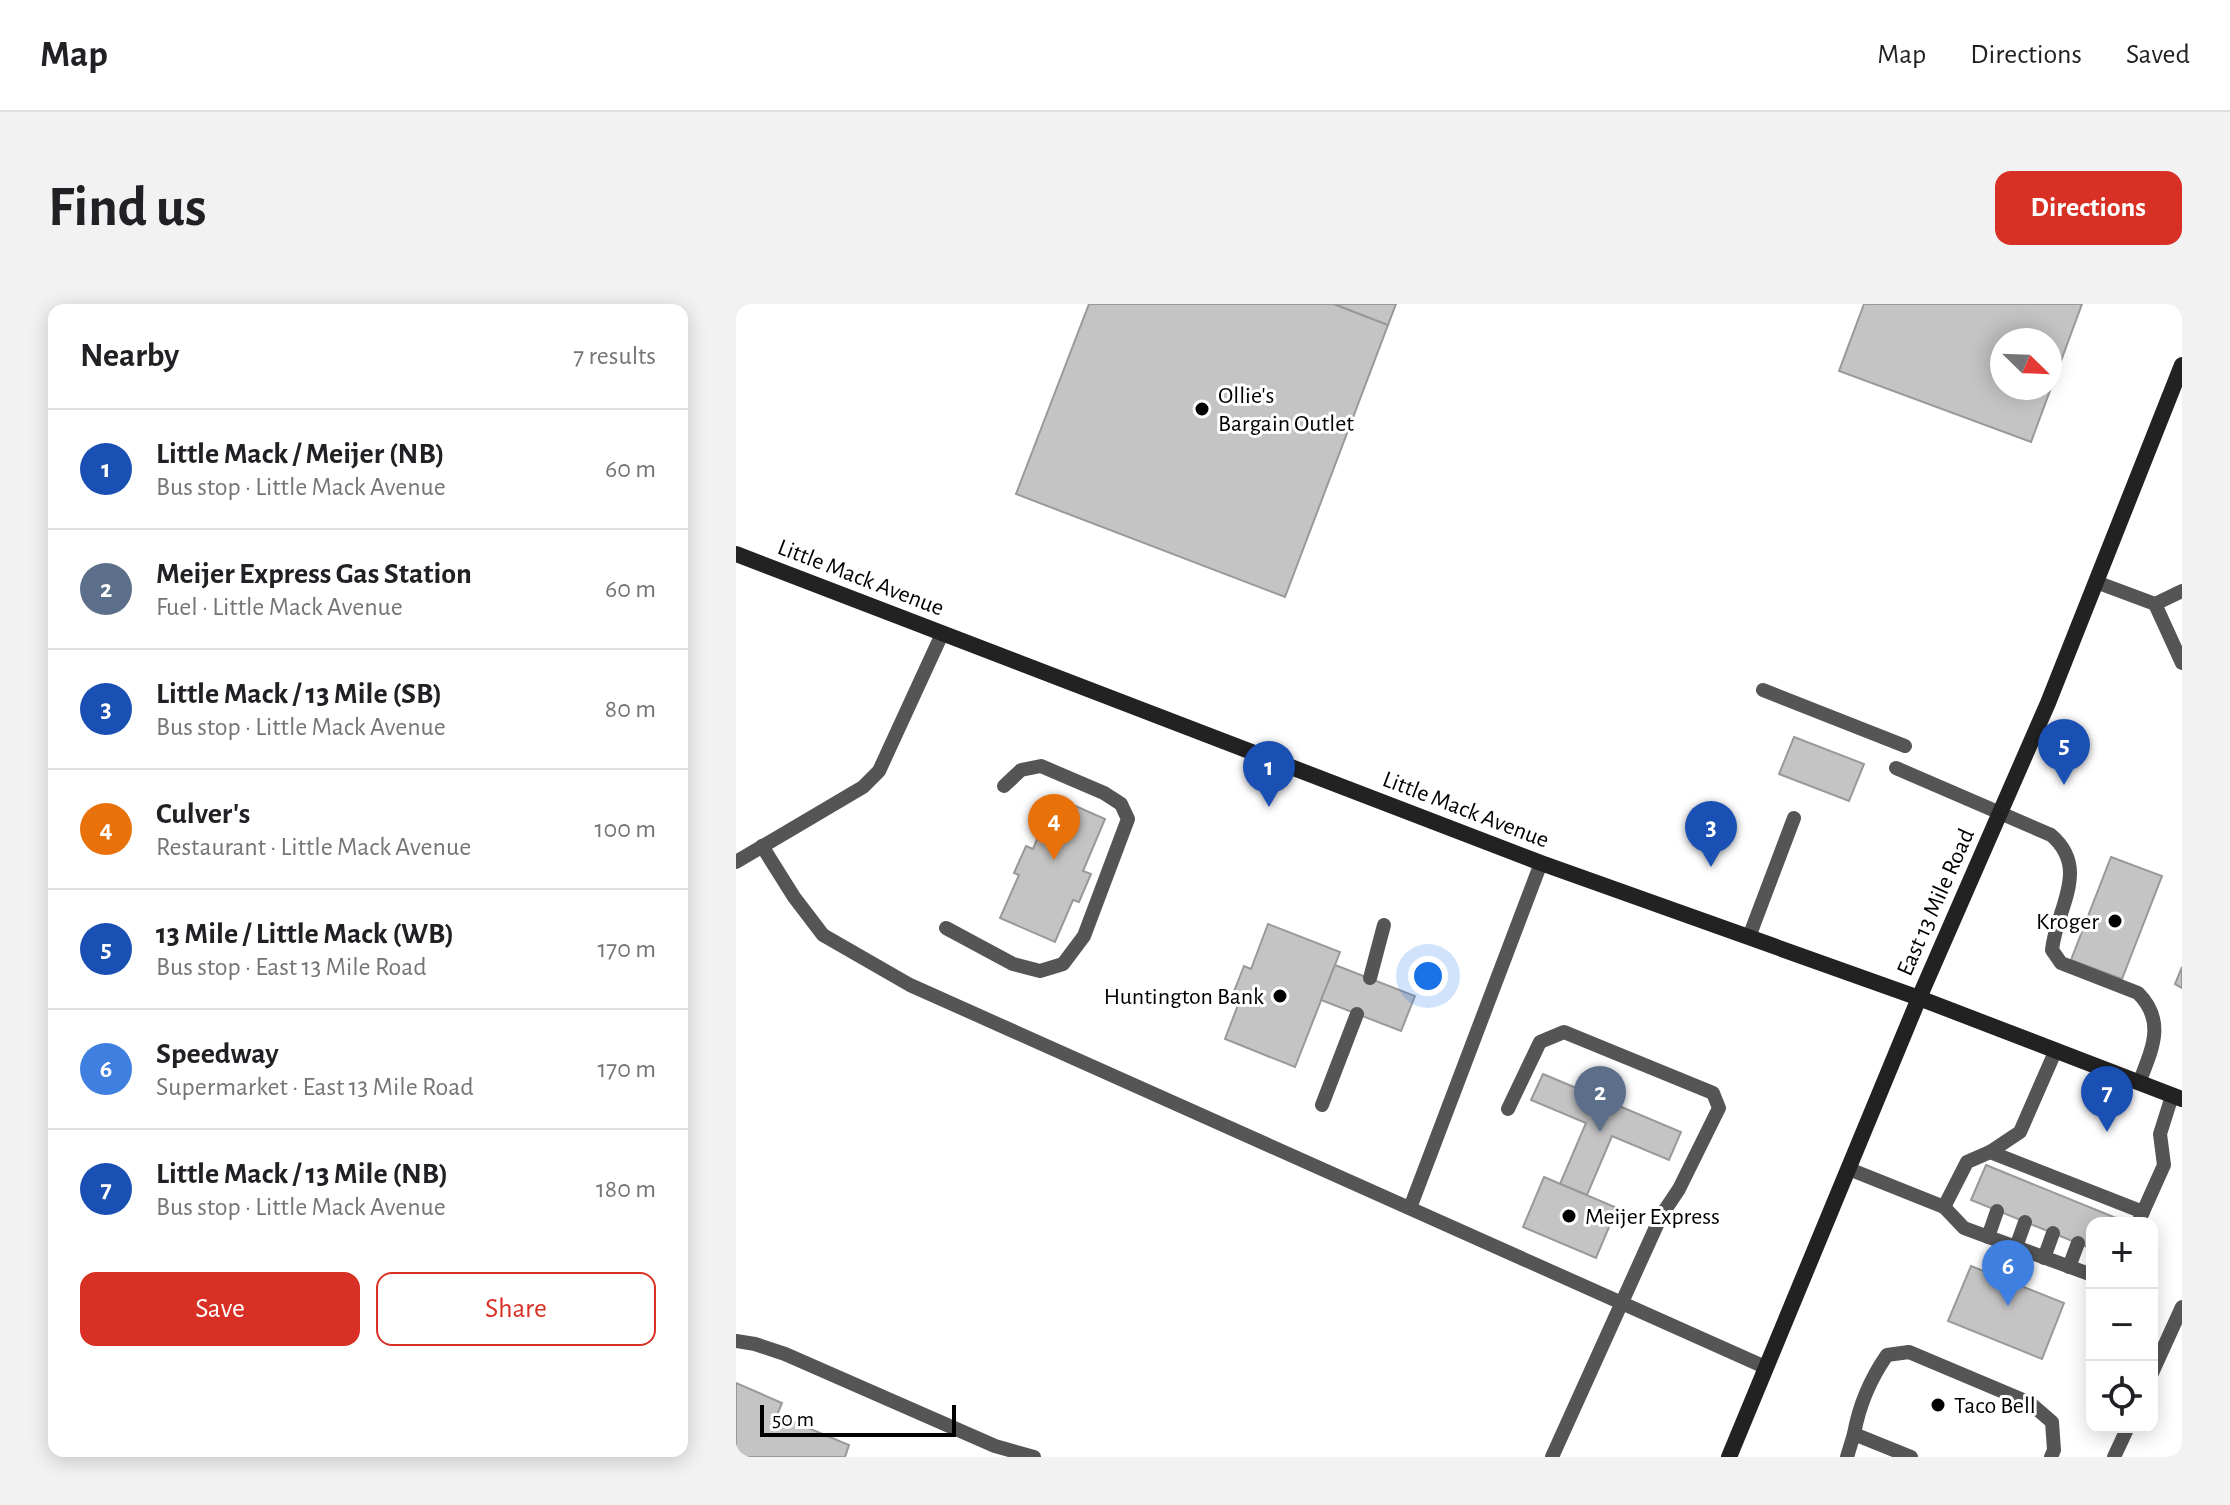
<!DOCTYPE html>
<meta charset="utf-8">
<style>
:root{--surface:#fff;--page:#f2f2f2;--text:#202124;--muted:#757577;--line:#e0e0e0;--accent:#d93025}
body{margin:0;font-family:"Alegreya Sans",sans-serif;background:var(--page);color:var(--text)}
.controls{position:absolute;right:24px;bottom:24px;display:grid;overflow:hidden;border-radius:16px;box-shadow:0 4px 20px #0003}
.controls button{width:72px;height:72px;display:grid;place-items:center;padding:0;border:0;border-bottom:2px solid var(--line);background:var(--surface);color:var(--text);font:40px sans-serif}
.compass{position:absolute;left:1254px;top:24px;width:72px;height:72px;border-radius:50%;background:var(--surface);box-shadow:0 4px 20px #0003;rotate:113deg}
.scale{position:absolute;left:24px;bottom:20px;width:196px;box-sizing:border-box;padding-left:8px;border:4px solid #000;border-top:0;font-size:22px;line-height:28px;white-space:nowrap;color:#000;-webkit-text-stroke:6px #fff;paint-order:stroke}
.you{position:absolute;left:692px;top:672px;width:28px;height:28px;margin:-20px;border:6px solid #fff;border-radius:50%;background:#1a73e8;box-shadow:0 0 0 12px #1a73e833}
.badge{display:grid;place-items:center;width:52px;height:52px;border-radius:50%;background:var(--accent);color:#fff;font-size:26px;font-weight:700}
.pin{position:absolute;translate:-50% -66px;filter:drop-shadow(0 2px 4px #0008)}
.pin::after{content:'';position:absolute;top:42px;width:28px;height:24px;background:inherit;clip-path:polygon(0 0,100% 0,50% 100%)}
.list{margin:0;padding:0;list-style:none}
h2{display:flex;justify-content:space-between;align-items:center;height:104px;margin:0;padding:0 32px;font-size:34px}
h2 small{font-size:26px;font-weight:400;color:var(--muted)}
.list li{display:grid;grid-template-columns:52px 1fr auto;gap:24px;align-items:center;box-sizing:border-box;height:120px;padding:0 32px;border-top:2px solid var(--line)}
.list b{display:block;font-size:30px;white-space:nowrap}
.list p{margin:0;font-size:26px;white-space:nowrap;color:var(--muted)}
.list em{font-size:26px;font-style:normal;color:var(--muted)}
.actions{display:flex;gap:16px;padding:24px 32px}
.actions a{flex:1;padding:18px 0;border:2px solid var(--accent);border-radius:16px;text-align:center;font-size:28px;color:var(--accent)}
.actions .main{background:var(--accent);color:#fff}
.icon{flex:none;width:44px;height:44px;fill:none;stroke:currentColor;stroke-width:2;stroke-linecap:round;stroke-linejoin:round}
.map{position:relative;flex:none;width:1446px;height:1153px;overflow:hidden;border-radius:16px}
header{display:flex;align-items:center;gap:48px;box-sizing:border-box;height:112px;padding:0 40px;background:var(--surface);border-bottom:2px solid var(--line)}
header strong{font-size:38px}
nav{display:flex;gap:44px;margin-inline-start:auto;font-size:28px}
.intro{display:flex;align-items:center;justify-content:space-between;box-sizing:border-box;height:192px;padding:0 48px}
h1{margin:0;font-size:56px}
.button{padding:20px 36px;border-radius:16px;background:var(--accent);color:#fff;font-size:28px;font-weight:700}
main{display:flex;gap:48px;padding:0 48px}
aside{flex:1;background:var(--surface);border-radius:16px;box-shadow:0 4px 20px #0003}
.map>svg:first-child{display:block}
</style>
<header>
<strong>Map</strong>
<nav><a>Map</a><a>Directions</a><a>Saved</a></nav>
</header>
<div class="intro"><h1>Find us</h1><a class="button">Directions</a></div>
<main>
<aside>
<h2>Nearby<small>7 results</small></h2>
<ul class="list">
<li><span class="badge" style="background:#1a4fb4">1</span><div><b>Little Mack / Meijer (NB)</b><p>Bus stop · Little Mack Avenue</p></div><em>60 m</em></li>
<li><span class="badge" style="background:#5c6f8a">2</span><div><b>Meijer Express Gas Station</b><p>Fuel · Little Mack Avenue</p></div><em>60 m</em></li>
<li><span class="badge" style="background:#1a4fb4">3</span><div><b>Little Mack / 13 Mile (SB)</b><p>Bus stop · Little Mack Avenue</p></div><em>80 m</em></li>
<li><span class="badge" style="background:#e8710a">4</span><div><b>Culver's</b><p>Restaurant · Little Mack Avenue</p></div><em>100 m</em></li>
<li><span class="badge" style="background:#1a4fb4">5</span><div><b>13 Mile / Little Mack (WB)</b><p>Bus stop · East 13 Mile Road</p></div><em>170 m</em></li>
<li><span class="badge" style="background:#3f7fe0">6</span><div><b>Speedway</b><p>Supermarket · East 13 Mile Road</p></div><em>170 m</em></li>
<li><span class="badge" style="background:#1a4fb4">7</span><div><b>Little Mack / 13 Mile (NB)</b><p>Bus stop · Little Mack Avenue</p></div><em>180 m</em></li>
</ul>
<div class="actions"><a class="main">Save</a><a>Share</a></div>
</aside>
<div class="map">
<svg width="1446" height="1153" viewBox="0 0 1446 1153">
<rect width="100%" height="100%" fill="#fff"/>
<g fill="#c4c4c4" stroke="#999" stroke-width="2" fill-rule="evenodd">
<polygon points="353,0 598,0 652,21 549,293 280,190"/>
<polygon points="598,0 660,0 652,21"/>
<path d="M1128,0H1346L1295,138L1103,67ZM1266,36H1314V84H1266Z"/>
<polygon points="1058,433 1128,460 1113,497 1043,470"/>
<polygon points="319,493 369,515 347,567 355,570 343,598 337,596 319,638 264,614 283,571 278,569 290,542 297,545"/>
<polygon points="1375,553 1426,572 1386,675 1335,656"/>
<polygon points="532,620 604,648 559,763 489,735 505,693 497,690 508,662 515,665"/>
<polygon points="599,661 679,692 665,727 585,696"/>
<polygon points="1446,663 1446,684 1439,680"/>
<polygon points="807,770 945,828 933,856 876,832 851,891 824,880 850,819 795,796"/>
<polygon points="1250,861 1385,916 1383,919 1356,919 1356,945 1235,896"/>
<polygon points="808,873 881,904 860,954 787,923"/>
<polygon points="1235,962 1328,999 1306,1055 1212,1017"/>
<polygon points="0,1079 46,1099 41,1111 113,1141 109,1153 0,1153"/>
</g>
<g fill="none" stroke-linecap="round" stroke-linejoin="round">
<g stroke="#555" stroke-width="14">
<polyline points="1360,278 1419,300 1446,359"/>
<polyline points="1419,300 1446,287"/>
<polyline points="1027,386 1169,442"/>
<path d="M1160,464L1315,531C1355,565 1320,605 1316,646L1325,659L1402,689C1431,718 1415,747 1403,779"/>
<polyline points="26,542 58,593 87,631 174,681 1029,1063"/>
<polyline points="0,558 127,483 143,467 206,330"/>
<polyline points="210,624 277,660 304,667 327,660 348,632 392,515 385,500 368,489 305,462 285,466 268,482"/>
<polyline points="1013,633 1058,514"/>
<polyline points="634,674 648,621"/>
<polyline points="586,801 621,710"/>
<polyline points="772,805 804,738 828,728 977,789 983,804 943,885 925,912 816,1153"/>
<polyline points="1254,848 1407,908"/>
<polyline points="1113,865 1208,903 1228,924 1356,971"/>
<polyline points="1208,903 1231,858 1254,848 1284,828 1319,748"/>
<polyline points="674,904 805,559"/>
<polyline points="1402,919 1428,861 1424,830 1436,792"/>
<polyline points="1252,933 1261,907"/>
<polyline points="1280,943 1289,918"/>
<polyline points="1308,954 1317,929"/>
<polyline points="1333,963 1342,939"/>
<polyline points="0,1037 19,1040 49,1050 259,1142 298,1153"/>
<polyline points="1416,1069 1446,1003"/>
<path d="M1118,1130C1123,1102 1135,1074 1151,1051L1173,1048L1294,1099L1316,1118L1318,1146L1315,1153"/>
<polyline points="1111,1153 1118,1130 1175,1153"/>
<polyline points="1378,1153 1392,1123"/>
</g>
<g stroke="#222" stroke-width="16">
<polyline points="0,250 805,559 1183,694 1446,795"/>
<polyline points="993,1153 1183,694 1312,399 1446,61"/>
</g>
</g>
<g fill="#000" stroke="#fff" stroke-width="3">
<circle cx="466" cy="105" r="8"/>
<circle cx="1379" cy="617" r="8"/>
<circle cx="544" cy="692" r="8"/>
<circle cx="833" cy="912" r="8"/>
<circle cx="1202" cy="1101" r="8"/>
</g>
<g text-anchor="middle" stroke-width="6" stroke-linejoin="round" paint-order="stroke">
<g font-size="24" fill="#000" stroke="#fff" text-anchor="start">
<text x="482" y="99">Ollie's<tspan x="482" dy="28">Bargain Outlet</tspan></text>
<text x="1363" y="625" text-anchor="end">Kroger</text>
<text x="528" y="700" text-anchor="end">Huntington Bank</text>
<text x="849" y="920">Meijer Express</text>
<text x="1218" y="1109">Taco Bell</text>
</g>
<g font-size="24" fill="#000" stroke="#fff">
<text transform="translate(125 273) rotate(21)" y="8">Little Mack Avenue</text>
<text transform="translate(730 505) rotate(21)" y="8">Little Mack Avenue</text>
<text transform="translate(1199 598) rotate(-66)" y="8">East 13 Mile Road</text>
</g>
</g>
</svg>
<div class="controls">
<button>+</button>
<button>−</button>
<button><svg class="icon" aria-label="locate" viewBox="0 0 24 24"><circle cx="12" cy="12" r="6"/><path d="M12 2v4M12 18v4M2 12h4M18 12h4"/></svg></button>
</div>
<svg class="compass" viewBox="-18 -18 36 36"><path d="M0-13l5 13h-10z" fill="#e53935"/><path d="M0 13l5-13h-10z" fill="#757577"/></svg>
<div class="scale">50 m</div>
<div class="you"></div>
<div class="pin badge" style="left:533px;top:503px;background:#1a4fb4">1</div>
<div class="pin badge" style="left:864px;top:828px;background:#5c6f8a">2</div>
<div class="pin badge" style="left:975px;top:563px;background:#1a4fb4">3</div>
<div class="pin badge" style="left:318px;top:556px;background:#e8710a">4</div>
<div class="pin badge" style="left:1328px;top:481px;background:#1a4fb4">5</div>
<div class="pin badge" style="left:1272px;top:1002px;background:#3f7fe0">6</div>
<div class="pin badge" style="left:1371px;top:828px;background:#1a4fb4">7</div>
</div>
</main>
